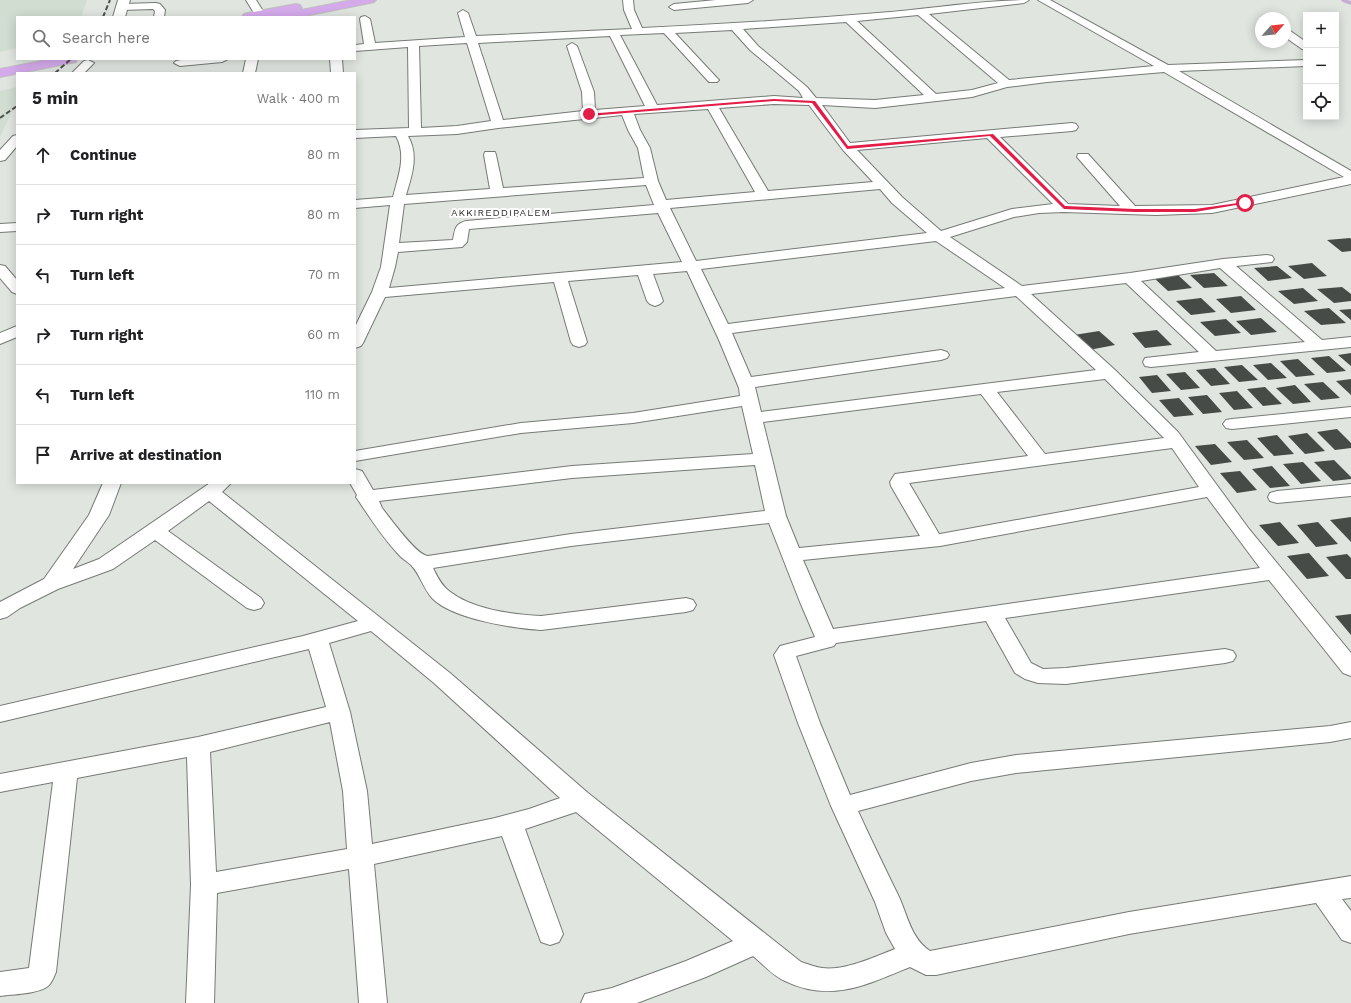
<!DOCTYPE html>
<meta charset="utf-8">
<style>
:root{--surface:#fff;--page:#f6f6f6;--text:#202124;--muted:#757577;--line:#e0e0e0}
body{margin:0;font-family:"Work Sans",sans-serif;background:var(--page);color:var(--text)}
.controls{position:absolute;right:12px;top:12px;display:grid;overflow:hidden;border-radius:0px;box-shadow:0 2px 10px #0003}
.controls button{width:36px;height:36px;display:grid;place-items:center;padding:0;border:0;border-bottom:1px solid var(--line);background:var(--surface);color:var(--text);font:20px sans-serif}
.compass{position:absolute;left:1255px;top:12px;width:36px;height:36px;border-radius:50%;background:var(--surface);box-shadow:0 2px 10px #0003;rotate:63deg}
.stop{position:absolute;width:12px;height:12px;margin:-9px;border:3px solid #e11d48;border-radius:50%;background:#fff}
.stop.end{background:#e11d48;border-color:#fff;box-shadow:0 1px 4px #0008}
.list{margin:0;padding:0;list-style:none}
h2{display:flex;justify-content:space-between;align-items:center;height:52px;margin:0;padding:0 16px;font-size:17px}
h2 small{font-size:13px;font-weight:400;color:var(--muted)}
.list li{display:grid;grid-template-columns:26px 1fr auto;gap:12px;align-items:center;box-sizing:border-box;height:60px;padding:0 16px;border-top:1px solid var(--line)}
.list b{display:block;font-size:15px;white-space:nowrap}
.list em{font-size:13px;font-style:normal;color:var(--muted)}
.icon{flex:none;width:22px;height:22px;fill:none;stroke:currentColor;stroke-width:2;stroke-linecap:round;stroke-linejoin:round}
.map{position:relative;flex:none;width:1351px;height:1003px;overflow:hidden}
.search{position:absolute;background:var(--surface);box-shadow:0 2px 10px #0003;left:16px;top:16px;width:340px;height:44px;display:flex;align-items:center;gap:10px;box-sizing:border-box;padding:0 14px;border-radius:0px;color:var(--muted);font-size:15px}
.panel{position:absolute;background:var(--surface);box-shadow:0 2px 10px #0003;left:16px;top:72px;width:340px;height:412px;border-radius:0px}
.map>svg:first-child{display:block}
</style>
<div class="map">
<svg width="1351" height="1003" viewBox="0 0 1351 1003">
<rect width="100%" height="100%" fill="#e0e5e0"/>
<g fill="#d2ddd2">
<polygon points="0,0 87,0 81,17 17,17 17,48 0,52"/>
<polygon points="17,87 17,101 0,137 0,91"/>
</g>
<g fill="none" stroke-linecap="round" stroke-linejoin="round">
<polyline stroke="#c4add2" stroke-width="3.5" points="1343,0 1351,3"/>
</g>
<g fill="#474b47">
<polygon points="1350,238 1351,239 1351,251 1342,252 1327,240"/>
<polygon points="1312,263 1327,276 1304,279 1288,266"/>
<polygon points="1277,266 1292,278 1268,281 1254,268"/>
<polygon points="1214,273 1228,286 1204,288 1190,275"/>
<polygon points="1178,275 1192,288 1168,291 1154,278"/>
<polygon points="1342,287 1351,294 1351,301 1334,303 1317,289"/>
<polygon points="1303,288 1318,301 1294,304 1278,291"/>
<polygon points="1241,296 1256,310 1231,313 1216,299"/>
<polygon points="1201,298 1216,312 1191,315 1176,301"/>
<polygon points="1329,308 1346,323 1321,325 1304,311"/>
<polygon points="1351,309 1351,320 1339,310"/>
<polygon points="1261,318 1277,332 1251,335 1236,321"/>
<polygon points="1226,319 1241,333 1215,336 1200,322"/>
<polygon points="1157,330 1172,345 1145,348 1132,333"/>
<polygon points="1099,331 1115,345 1089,350 1074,335"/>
<polygon points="1351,353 1351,366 1338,355"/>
<polygon points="1329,356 1346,371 1327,373 1311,358"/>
<polygon points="1298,359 1315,375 1296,377 1280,361"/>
<polygon points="1271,363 1287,378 1268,380 1253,365"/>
<polygon points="1242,365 1258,380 1239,382 1224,367"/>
<polygon points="1215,368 1230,384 1211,386 1196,370"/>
<polygon points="1185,372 1200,388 1181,390 1166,374"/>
<polygon points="1157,375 1171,391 1152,393 1139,377"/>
<polygon points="1351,379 1351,395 1336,381"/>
<polygon points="1323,382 1340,398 1321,400 1304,384"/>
<polygon points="1295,385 1311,402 1293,404 1276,388"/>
<polygon points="1265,387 1282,404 1263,406 1247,389"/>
<polygon points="1237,391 1253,408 1234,410 1219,393"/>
<polygon points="1207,395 1222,412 1203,414 1188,397"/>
<polygon points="1179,398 1194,415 1174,417 1159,400"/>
<polygon points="1337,429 1351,443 1351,448 1335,450 1317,432"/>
<polygon points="1307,433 1325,451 1305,454 1288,436"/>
<polygon points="1277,435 1294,454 1274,456 1257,438"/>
<polygon points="1247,440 1264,458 1244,460 1227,442"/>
<polygon points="1215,444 1232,462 1211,465 1195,446"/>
<polygon points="1334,460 1351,477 1351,479 1333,481 1314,462"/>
<polygon points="1303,462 1321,481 1301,484 1283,464"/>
<polygon points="1272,466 1290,486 1270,488 1252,469"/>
<polygon points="1240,471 1257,490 1237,493 1220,473"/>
<polygon points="1351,517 1351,542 1330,520"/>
<polygon points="1280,522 1299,543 1278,546 1259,525"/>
<polygon points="1318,522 1338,544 1316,547 1297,525"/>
<polygon points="1309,553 1329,576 1307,579 1287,556"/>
<polygon points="1347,554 1351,558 1351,579 1346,579 1326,557"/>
<polygon points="1351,614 1351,635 1335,616"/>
</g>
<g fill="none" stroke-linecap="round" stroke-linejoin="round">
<defs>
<g id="minor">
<polygon points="246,0 256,0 263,11 262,13 254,13"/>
<path d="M623,0H633L634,10L642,28C725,24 808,19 890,12C936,8 983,0 1029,0L1024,3L929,14L1009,80L1154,66L1038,0H1050L1168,65L1306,60V66L1179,71L1351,171V184L1212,213L1156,215L1064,212L1039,213L1014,217L950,237L1022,286L1130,273L1223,259L1267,255L1272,256L1274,259L1272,262L1236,266L1322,340L1351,337V347L1151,367L1145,366L1143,362L1145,358L1199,352L1126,283L1031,294L1115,370L1178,432L1249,529L1351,653V676L1343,673L1269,580L1005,618L1031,663L1043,669L1066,668L1225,649L1233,651L1236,656L1233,661L1225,663L1066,684L1038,683L1025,679L1015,673L986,621L836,643L834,646L796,656L820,723L850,795L971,763L1016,755L1330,726L1351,722V738L1330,742L1016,773L971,781L858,811C871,840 885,868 899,897C908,917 911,938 930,951L1129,912L1351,876V898L1342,899L1351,911V943L1342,940L1316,903L1129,934L936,975H926L910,967C866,985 831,1003 785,981C773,976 763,964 753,956L706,977L637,1003H581L585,994L612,988L686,961L733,941L576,812L525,829L563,934L559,942L550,945L541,942L502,836L374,864L387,1003H359L349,869L217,893L214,1003H186L191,885L187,757L77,778L56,972C54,976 52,983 48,986C38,994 13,994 0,996V972L29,968L53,782L0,792V774L198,737L326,707L309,649L0,722V706L303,636L358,621L209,501L168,531L261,598L264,603L261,608L254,610L247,608L155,540L113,569L58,589L20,608L7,617L0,619V602L44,579L89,515L103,483H121L109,515L73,569L99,559L210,483H231L222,492L450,673L588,793L801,962C808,964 815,967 822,968C845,971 874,957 895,949L886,933L875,902L831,806L798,723L774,655L780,646L815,637L800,602L769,523L571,546L433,568C437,576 441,585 449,591C473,610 511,614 541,616L686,598L693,600L696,605L693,610L686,612L541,630C512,628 452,619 432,598C423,588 420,574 411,565C408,562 404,560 401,557C384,540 369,516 356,497L357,495L350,483H355V469L362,471L373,490L572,466L753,454L742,406L633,423L521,433L355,461V451L521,423L633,413L740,396L739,388L719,340L687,271L653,274L663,301L660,304L655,306L650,304L647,301L638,275L568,281L587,342L585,345L579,347L573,345L571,342L554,282L385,297L363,343L361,346L355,348V327L372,292L381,267L390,205L355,208V200L393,197C398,177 407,156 396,136L355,138V130L409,128L408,47L355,51V45L364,44L360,19L361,17L365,16L370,19L375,43L465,37L458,13L463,10L468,13L476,36L632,29L624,10ZM918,15L998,83L972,90L936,94L857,21ZM846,22L924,95L875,100L816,98L807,87L758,46L743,29ZM732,30L750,50L799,91L803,98L774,96L657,105L620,35L664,33L709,82H717L719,80L717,78L675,33ZM610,36L645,106L595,110L594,92L577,46L572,43L567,46L582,92L583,111L503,120L478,43ZM467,43L491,121L457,126L421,128L419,46ZM1164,72L1344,177L1212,205L1135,206L1088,154H1078L1077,157L1120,206L1068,204L1000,137L1072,131L1076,130L1078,127L1076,124L1072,123L850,143L822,105L875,108L972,97L1007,87L1047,82ZM774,104L809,105L843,150L873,182L768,191L719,108ZM708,109L755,192L666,200L658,181L650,148L640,130L634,114ZM622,115L628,130L638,148L644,178L503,188L496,155L495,152H485L484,155L490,189L406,195C412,175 419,155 408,136L457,134L498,128ZM987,138L1053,204L1012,209L941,231L902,197L857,150ZM646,185L654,205L466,221C455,224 455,229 453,240L399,243L404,204ZM880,189L892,203L927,233L696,261L670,208ZM658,213L682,262L389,288L395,267L398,252L462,247L467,242L469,229ZM936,241L1005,288L728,324L701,269ZM1220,268L1305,342L1216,351L1141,281ZM1016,296L1096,370L761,412L755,387L941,360L947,358L949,355L947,352L941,350L751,377L732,333ZM1105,379L1164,438L1045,454L997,392ZM981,394L1028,456L895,474L890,482L891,486L920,536L799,548L786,516L763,422ZM1172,448L1199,487L940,534H939L909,483ZM755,465L765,511L571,534L428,556C417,556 390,518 382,508L379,501L572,478ZM1207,497L1260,568L833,629L803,560L940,546ZM371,631L434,683L560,798L529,809L495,818L372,844L367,791L350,712L329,643ZM330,722L343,791L347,849L216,872L210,752Z"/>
<polygon points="716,0 753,0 748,3 674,10 669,7 674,4"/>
<polygon points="156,3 160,4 165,10 164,17 154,17 155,11 153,9 122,10 117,7 122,4"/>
<polygon points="1285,29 1289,30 1306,42 1306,50 1302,49 1285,37"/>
<polygon points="187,59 228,59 222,62 180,66 174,63 176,61"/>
<polygon points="246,59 258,59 255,73 243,73"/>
<polygon points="330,59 342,59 343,73 331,73"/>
<polygon points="88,60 94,63 84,73 72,73 84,61"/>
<polygon points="17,135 17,146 5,160 0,161 0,150 13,136"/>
<polygon points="17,223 17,231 0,232 0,224"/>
<polygon points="0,265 5,266 17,280 17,294 12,292 0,278"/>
<polygon points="17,326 17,337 0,344 0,333"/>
<polygon points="1351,407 1351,417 1232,429 1226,428 1223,424 1226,420 1232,419"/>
<polygon points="1351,484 1351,496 1277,503 1270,501 1268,497 1270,493 1277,491"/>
</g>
<polygon id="tertiary" points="118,0 130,0 125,17 113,17"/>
<g id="primary">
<polygon points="352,0 376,0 374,2 370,3 300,17 275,17 276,15 267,17 242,17 244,14 248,13 296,4 300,5 302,8 301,10"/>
<polygon points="51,59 77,59 76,62 71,63 0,77 0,69"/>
</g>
</defs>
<use href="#minor" stroke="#767a76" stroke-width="2"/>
<use href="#tertiary" stroke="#767a76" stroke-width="2"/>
<use href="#primary" stroke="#bfc0bf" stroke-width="2"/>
<use href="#minor" fill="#fff" fill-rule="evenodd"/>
<use href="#tertiary" fill="#fff" fill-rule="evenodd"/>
<use href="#primary" fill="#d4aaeb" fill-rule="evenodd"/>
<g stroke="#4f514f" stroke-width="2" stroke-dasharray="5 2.5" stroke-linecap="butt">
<polyline points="103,17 110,0"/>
<polyline points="55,73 71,59"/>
<polyline points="0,118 17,106"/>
</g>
</g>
<polygon fill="#e11d48" points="774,99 815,101 848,146 993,134 1065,206 1135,209 1195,209 1245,202 1248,203 1195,212 1135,212 1064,209 990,136 847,149 812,103 774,101 589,116 587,114"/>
<g text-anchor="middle" stroke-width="4" stroke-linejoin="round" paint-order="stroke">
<g font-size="10" letter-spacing="1" fill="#2b2d2b" stroke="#fff">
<text x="501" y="216">AKKIREDDIPALEM</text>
</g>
</g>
</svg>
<div class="controls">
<button>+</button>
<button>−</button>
<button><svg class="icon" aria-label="locate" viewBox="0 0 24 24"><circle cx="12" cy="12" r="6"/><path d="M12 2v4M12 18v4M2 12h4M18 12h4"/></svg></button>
</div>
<svg class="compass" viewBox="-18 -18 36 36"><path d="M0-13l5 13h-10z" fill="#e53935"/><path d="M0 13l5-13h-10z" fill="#757577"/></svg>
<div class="stop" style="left:1245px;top:203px"></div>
<div class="stop end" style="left:589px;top:114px"></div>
<div class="search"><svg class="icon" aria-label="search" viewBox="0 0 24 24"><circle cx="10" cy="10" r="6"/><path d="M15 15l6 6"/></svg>Search here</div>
<section class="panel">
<h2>5 min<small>Walk · 400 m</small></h2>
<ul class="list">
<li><svg class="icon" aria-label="ahead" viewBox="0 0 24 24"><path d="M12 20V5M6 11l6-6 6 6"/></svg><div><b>Continue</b></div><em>80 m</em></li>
<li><svg class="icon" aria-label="right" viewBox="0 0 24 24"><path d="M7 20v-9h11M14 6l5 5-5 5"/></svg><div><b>Turn right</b></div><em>80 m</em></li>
<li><svg class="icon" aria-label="left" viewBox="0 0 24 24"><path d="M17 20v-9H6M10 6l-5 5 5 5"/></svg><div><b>Turn left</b></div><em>70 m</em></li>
<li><svg class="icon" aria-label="right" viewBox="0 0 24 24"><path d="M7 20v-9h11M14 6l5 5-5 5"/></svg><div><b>Turn right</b></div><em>60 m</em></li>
<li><svg class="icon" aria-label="left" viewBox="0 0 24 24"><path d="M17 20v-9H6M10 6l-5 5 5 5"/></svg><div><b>Turn left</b></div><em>110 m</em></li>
<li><svg class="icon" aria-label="arrive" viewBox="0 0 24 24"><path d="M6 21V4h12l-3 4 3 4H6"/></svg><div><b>Arrive at destination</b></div></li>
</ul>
</section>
</div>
